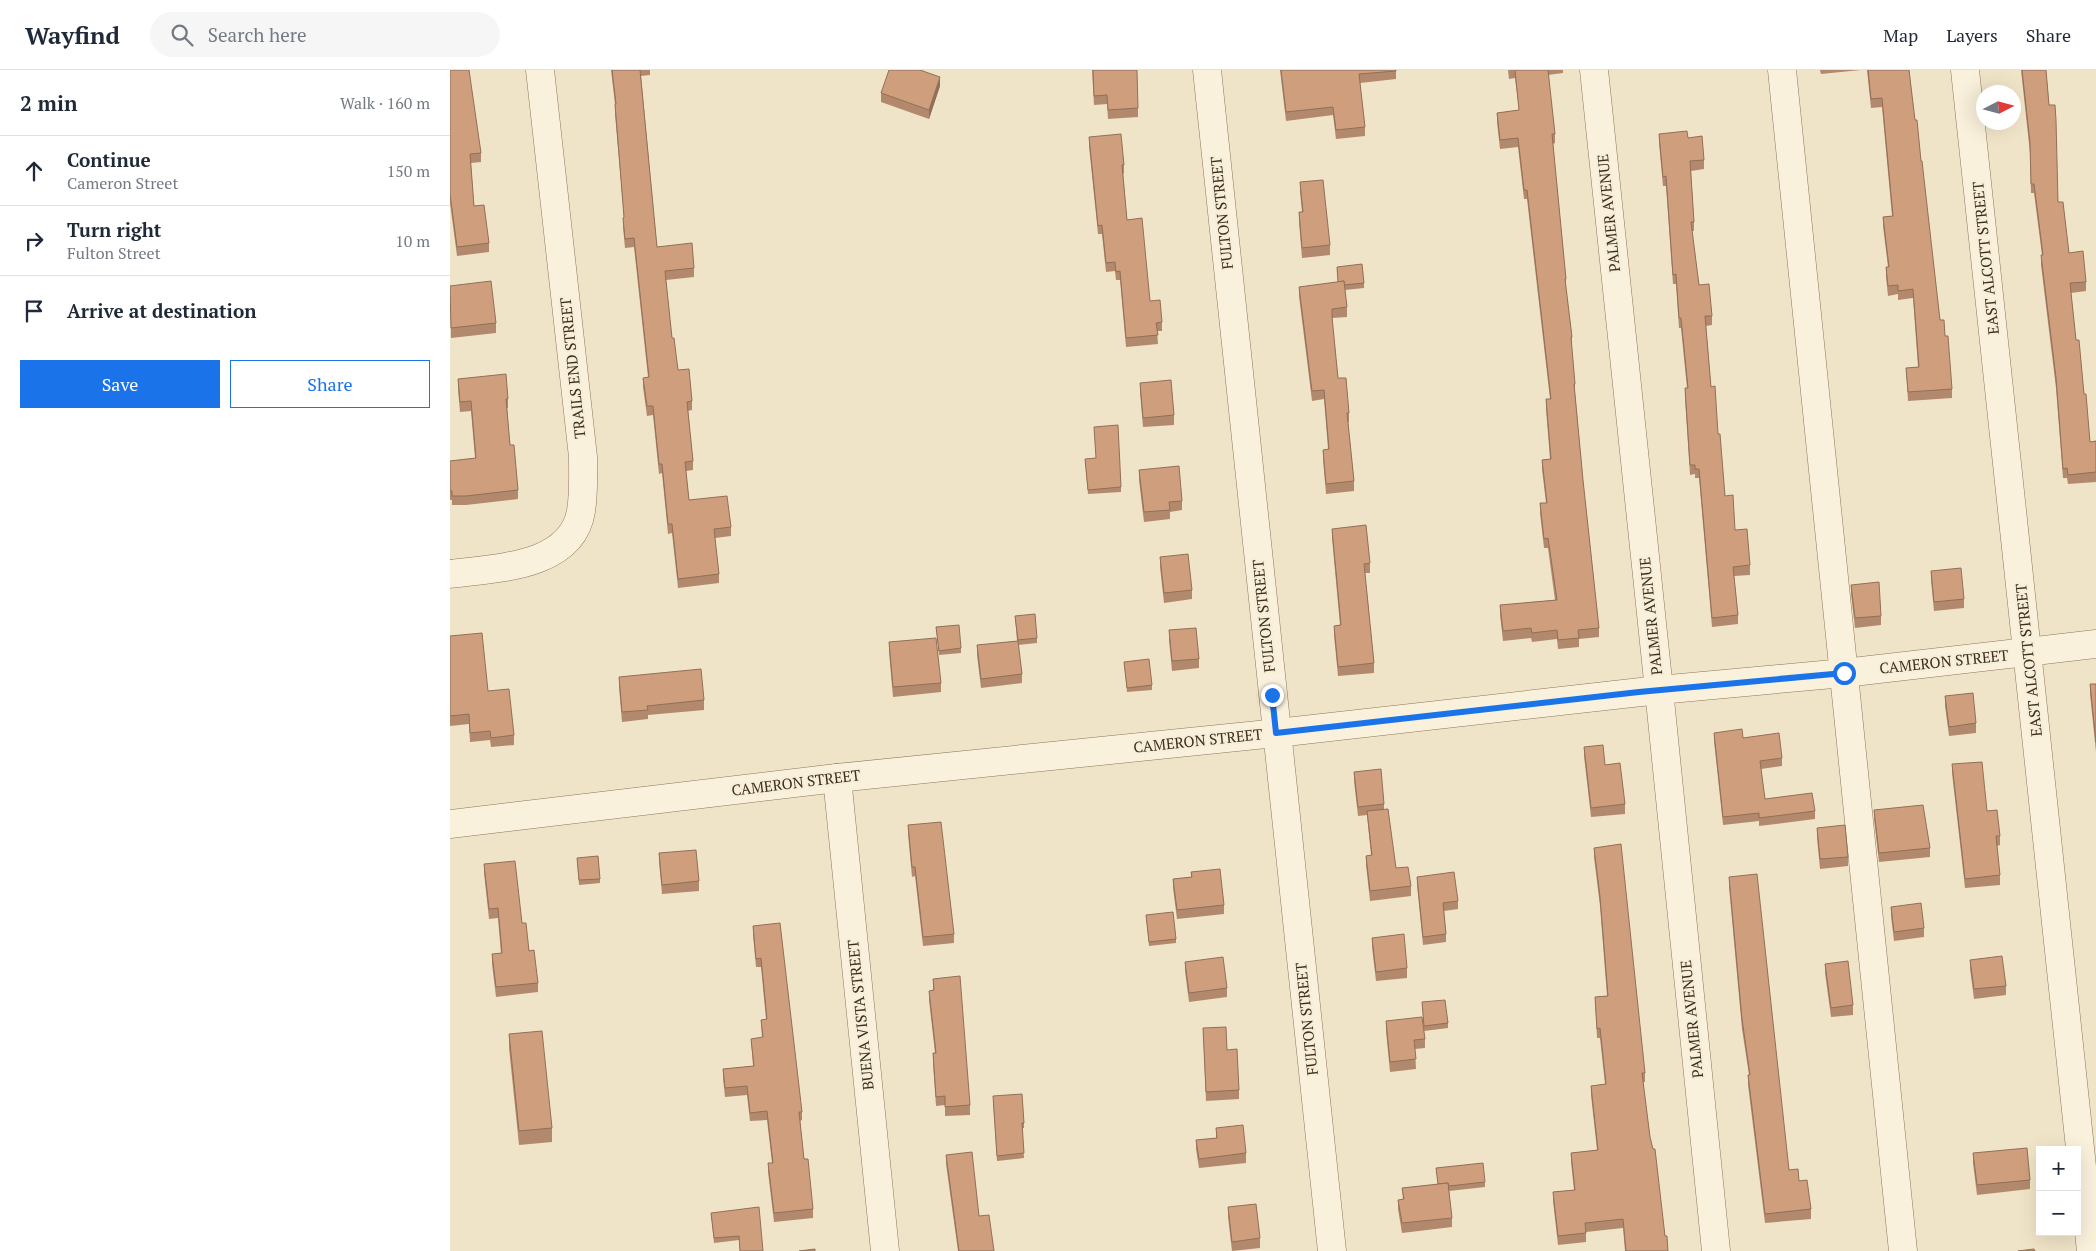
<!DOCTYPE html>
<meta charset="utf-8">
<style>
:root{--surface:#fff;--page:#f6f6f7;--text:#1f2937;--muted:#747a83;--line:#e0e1e3;--accent:#1a73e8}
body{margin:0;font-family:"PT Serif",serif;background:var(--page);color:var(--text)}
.controls{position:absolute;right:15px;bottom:15px;display:grid;overflow:hidden;border-radius:0px;box-shadow:0 5px 20px #0002}
.controls button{width:45px;height:45px;display:grid;place-items:center;padding:0;border:0;border-bottom:1px solid var(--line);background:var(--surface);color:var(--text);font:25px sans-serif}
.compass{position:absolute;left:1526px;top:15px;width:45px;height:45px;border-radius:50%;background:var(--surface);box-shadow:0 5px 20px #0002;rotate:84deg}
.stop{position:absolute;width:15px;height:15px;margin:-11px;border:4px solid #1a73e8;border-radius:50%;background:#fff}
.stop.end{background:#1a73e8;border-color:#fff;box-shadow:0 1px 5px #0008}
.list{margin:0;padding:0;list-style:none}
h2{display:flex;justify-content:space-between;align-items:center;height:65px;margin:0;padding:0 20px;font-size:21px}
h2 small{font-size:16px;font-weight:400;color:var(--muted)}
.list li{display:grid;grid-template-columns:32px 1fr auto;gap:15px;align-items:center;box-sizing:border-box;height:70px;padding:0 20px;border-top:1px solid var(--line)}
.list b{display:block;font-size:19px;white-space:nowrap}
.list p{margin:0;font-size:16px;white-space:nowrap;color:var(--muted)}
.list em{font-size:16px;font-style:normal;color:var(--muted)}
.actions{display:flex;gap:10px;padding:15px 20px}
.actions a{flex:1;padding:11px 0;border:1px solid var(--accent);border-radius:0px;text-align:center;font-size:18px;color:var(--accent)}
.actions .main{background:var(--accent);color:#fff}
.icon{flex:none;width:28px;height:28px;fill:none;stroke:currentColor;stroke-width:2;stroke-linecap:round;stroke-linejoin:round}
.map{position:relative;flex:none;width:1646px;height:1181px;overflow:hidden}
header{display:flex;align-items:center;gap:30px;box-sizing:border-box;height:70px;padding:0 25px;background:var(--surface);border-bottom:1px solid var(--line)}
header strong{font-size:24px}
nav{display:flex;gap:28px;margin-inline-start:auto;font-size:18px}
.search{width:350px;height:45px;background:var(--page);display:flex;align-items:center;gap:12px;box-sizing:border-box;padding:0 18px;border-radius:28px;color:var(--muted);font-size:19px}
main{display:flex}
aside{flex:1;background:var(--surface)}
.map>svg:first-child{display:block}
</style>
<header>
<strong>Wayfind</strong>
<div class="search"><svg class="icon" aria-label="search" viewBox="0 0 24 24"><circle cx="10" cy="10" r="6"/><path d="M15 15l6 6"/></svg>Search here</div>
<nav><a>Map</a><a>Layers</a><a>Share</a></nav>
</header>
<main>
<aside>
<h2>2 min<small>Walk · 160 m</small></h2>
<ul class="list">
<li><svg class="icon" aria-label="ahead" viewBox="0 0 24 24"><path d="M12 20V5M6 11l6-6 6 6"/></svg><div><b>Continue</b><p>Cameron Street</p></div><em>150 m</em></li>
<li><svg class="icon" aria-label="right" viewBox="0 0 24 24"><path d="M7 20v-9h11M14 6l5 5-5 5"/></svg><div><b>Turn right</b><p>Fulton Street</p></div><em>10 m</em></li>
<li><svg class="icon" aria-label="arrive" viewBox="0 0 24 24"><path d="M6 21V4h12l-3 4 3 4H6"/></svg><div><b>Arrive at destination</b></div></li>
</ul>
<div class="actions"><a class="main">Save</a><a>Share</a></div>
</aside>
<div class="map">
<svg width="1646" height="1181" viewBox="0 0 1646 1181">
<rect width="100%" height="100%" fill="#f0e4c8"/>
<g fill="none" stroke-linecap="round" stroke-linejoin="round">
<defs>
<g id="minor">
<polyline points="757,0 882,1181"/>
<polyline points="1144,0 1209,620 1266,1181"/>
<polyline points="1332,0 1453,1181"/>
<polyline points="1515,0 1641,1181"/>
<path d="M0,504C44,498 122,498 131,441C134,423 133,405 133,387L90,0"/>
<polyline points="387,708 435,1181"/>
<polyline points="0,754 387,708 827,663 1209,620 1394,603 1646,574"/>
</g>
</defs>
<use href="#minor" stroke="#8d765c" stroke-width="29"/>
<use href="#minor" stroke="#faf1dc" stroke-width="28"/>
</g>
<g fill="#b2896c">
<polygon points="0,0 31,83 31,92 21,93 24,136 39,173 39,182 7,186 0,133"/>
<polygon points="161,0 200,0 200,5 191,6 207,177 244,198 244,207 216,210 222,268 228,300 242,331 242,340 238,341 243,391 243,400 236,401 239,430 281,457 281,466 265,468 269,504 269,513 228,518 222,463 218,464 212,403 209,404 203,345 197,346 193,317 193,308 198,307 184,177 175,178 173,157 173,148 174,147 165,44 165,34"/>
<polygon points="642,0 688,38 688,47 658,49 657,34 644,35"/>
<polygon points="830,0 946,0 946,9 910,13 915,57 915,66 886,69 883,45 836,51"/>
<polygon points="1058,0 1113,0 1113,3 1098,5 1105,64 1105,73 1103,74 1116,209 1116,219 1122,267 1122,276 1121,276 1125,314 1125,323 1133,410 1149,558 1149,567 1129,569 1129,577 1108,579 1107,569 1082,572 1081,568 1053,571 1050,545 1050,535 1105,530 1098,478 1094,478 1090,443 1090,433 1096,433 1092,399 1092,390 1100,389 1096,339 1096,329 1100,329 1077,129 1074,129 1068,77 1050,79 1047,52 1047,43 1069,40 1065,8 1059,9"/>
<polygon points="1370,0 1411,0 1371,4"/>
<polygon points="1417,0 1459,0 1465,50 1471,91 1490,250 1495,266 1502,319 1502,328 1458,331 1456,298 1468,297 1463,228 1448,230 1448,224 1438,226 1436,207 1436,197 1438,197 1433,156 1433,147 1442,146 1432,37 1421,38"/>
<polygon points="1571,0 1596,0 1608,132 1619,183 1636,212 1636,221 1621,223 1626,270 1640,372 1646,371 1646,412 1618,414 1617,408 1613,408 1606,318 1591,195 1591,185 1592,185 1584,123 1581,123 1580,83"/>
<polygon points="490,16 479,49 431,32 431,23"/>
<polygon points="1209,64 1238,68 1254,90 1254,99 1241,101 1244,152 1244,161 1242,161 1249,215 1262,246 1262,255 1256,256 1261,317 1275,426 1285,460 1300,495 1300,505 1284,506 1288,545 1288,554 1262,557 1249,408 1245,408 1245,404 1240,405 1235,328 1235,318 1237,318 1231,258 1229,258 1226,214 1223,214 1216,116 1213,116 1209,73"/>
<polygon points="639,67 674,95 674,103 673,104 677,150 700,231 712,252 712,261 707,261 708,274 676,277 670,210 666,210 665,201 656,202 652,164 648,164 639,76"/>
<polygon points="850,112 880,175 880,185 852,188 849,152 849,142 852,142 850,122"/>
<polygon points="887,197 914,213 914,218 895,220 897,237 897,247 882,248 888,308 899,343 899,352 898,352 904,411 904,421 876,424 873,389 873,380 878,379 874,329 862,331 849,226 849,217 888,212"/>
<polygon points="0,216 46,253 46,263 1,268"/>
<polygon points="8,309 58,329 58,338 57,338 60,375 68,420 68,429 16,435 2,435 2,430 0,430 0,391 25,388 21,341 10,342 8,319"/>
<polygon points="690,313 724,345 724,355 693,357 690,322"/>
<polygon points="635,389 671,417 671,422 638,424"/>
<polygon points="689,400 732,431 732,440 720,442 720,449 694,452 689,410"/>
<polygon points="882,459 920,493 920,503 915,503 924,593 924,603 888,606 884,565 884,556 890,555 882,468"/>
<polygon points="710,487 742,520 742,529 714,533 710,497"/>
<polygon points="1481,501 1514,529 1514,538 1484,541 1481,510"/>
<polygon points="1401,515 1431,546 1431,555 1405,558 1401,524"/>
<polygon points="565,546 587,568 587,573 568,575 572,604 572,613 531,618 527,585 527,575 567,571"/>
<polygon points="486,557 511,578 511,583 489,585"/>
<polygon points="719,560 749,589 749,598 722,601 719,570"/>
<polygon points="0,566 38,621 64,665 64,675 41,677 40,670 20,672 19,654 0,656"/>
<polygon points="439,572 491,613 491,622 443,627 439,582"/>
<polygon points="674,592 702,615 702,620 677,622"/>
<polygon points="169,607 254,630 254,640 198,645 198,649 172,652 169,617"/>
<polygon points="1640,614 1646,614 1646,682 1640,624"/>
<polygon points="1495,626 1526,653 1526,663 1499,666 1495,636"/>
<polygon points="1264,663 1293,668 1332,688 1332,696 1311,699 1315,729 1365,741 1365,749 1309,756 1309,751 1273,755 1264,671"/>
<polygon points="1134,677 1155,695 1175,734 1175,744 1141,747 1134,686"/>
<polygon points="1502,694 1537,741 1550,766 1550,775 1547,776 1550,805 1550,815 1515,818 1502,703"/>
<polygon points="904,702 934,734 934,739 946,798 961,816 961,826 920,831 916,795 916,786 921,785 917,745 908,746 904,711"/>
<polygon points="1424,740 1480,778 1480,787 1429,792 1424,749"/>
<polygon points="458,755 504,864 504,873 473,876 465,806 462,807 458,764"/>
<polygon points="1367,758 1398,787 1398,796 1370,799 1367,768"/>
<polygon points="1144,778 1195,1003 1195,1012 1193,1012 1200,1067 1215,1166 1218,1181 1175,1181 1173,1158 1136,1162 1136,1172 1108,1175 1103,1131 1103,1122 1124,1120 1121,1092 1121,1083 1147,1080 1141,1025 1141,1016 1155,1014 1150,968 1147,968 1145,927 1157,926 1150,836 1144,787"/>
<polygon points="209,783 249,811 249,821 212,824 209,792"/>
<polygon points="127,788 150,809 150,813 129,815"/>
<polygon points="34,794 72,853 88,913 88,922 46,927 42,894 42,884 51,884 48,848 39,849 34,803"/>
<polygon points="741,802 774,835 774,844 727,849 723,818 723,809 741,807"/>
<polygon points="967,807 1008,831 1008,839 994,841 996,864 996,872 973,875 967,815"/>
<polygon points="1279,807 1339,1100 1349,1111 1361,1139 1361,1149 1315,1153 1298,1015 1298,1005 1299,1005 1292,959 1279,817"/>
<polygon points="1441,837 1474,858 1474,867 1444,871 1441,846"/>
<polygon points="696,845 726,869 726,873 699,876"/>
<polygon points="303,856 352,1042 352,1050 350,1051 354,1089 363,1139 363,1148 324,1152 318,1102 318,1093 322,1093 317,1050 300,1051 297,1025 275,1027 273,1008 273,999 303,996 301,969 312,968 311,950 316,949 311,897 306,897 303,865"/>
<polygon points="922,868 957,898 957,908 926,911 922,877"/>
<polygon points="1520,890 1556,916 1556,925 1524,929 1520,899"/>
<polygon points="735,892 777,918 777,927 739,932 735,901"/>
<polygon points="1375,894 1403,935 1403,945 1381,947 1375,903"/>
<polygon points="483,909 520,1035 520,1045 495,1046 495,1035 486,1036 483,993 483,983 485,983 479,930 479,921 483,920"/>
<polygon points="972,932 998,953 998,958 974,961"/>
<polygon points="936,951 975,969 975,978 965,979 966,999 940,1002 936,961"/>
<polygon points="753,958 777,980 789,1020 789,1029 756,1031"/>
<polygon points="59,964 102,1058 102,1072 69,1075 59,978"/>
<polygon points="543,1031 574,1053 574,1058 572,1058 574,1088 547,1091"/>
<polygon points="766,1058 796,1083 796,1093 749,1098 746,1079 746,1070 766,1068"/>
<polygon points="1523,1083 1580,1110 1580,1119 1527,1125 1523,1093"/>
<polygon points="496,1085 529,1146 544,1181 508,1181 496,1094"/>
<polygon points="986,1098 1035,1112 1035,1117 999,1121 1002,1148 1002,1157 952,1163 948,1139 948,1130 953,1130 952,1118 988,1114"/>
<polygon points="778,1137 810,1168 810,1178 782,1181 778,1147"/>
<polygon points="261,1143 313,1181 290,1181 289,1170 264,1173"/>
</g>
<polygon fill="#916f58" points="490,7 490,16 479,49 479,40"/>
<g fill="#cf9f7d" stroke="#916f58">
<polygon points="0,0 19,0 31,83 20,84 24,136 34,135 39,173 7,177 0,124"/>
<polygon points="162,0 190,0 207,177 242,173 244,198 215,201 222,268 224,268 228,300 239,299 242,331 237,332 243,391 235,392 239,430 277,426 281,457 264,459 269,504 228,509 222,454 218,454 212,394 209,394 203,336 197,336 193,308 199,307 184,168 175,169 173,148 174,147 165,34 166,34"/>
<polygon points="439,0 470,0 490,7 479,40 431,23"/>
<polygon points="643,0 687,0 688,38 658,40 657,25 644,26"/>
<polygon points="831,0 946,0 946,1 909,4 915,57 886,60 883,37 836,42"/>
<polygon points="1065,0 1098,0 1105,64 1102,64 1116,209 1115,209 1122,267 1121,267 1125,314 1124,314 1133,410 1149,558 1128,560 1129,568 1108,570 1107,560 1082,563 1081,558 1053,561 1050,535 1107,530 1098,468 1094,469 1090,433 1097,433 1092,390 1101,389 1096,329 1101,329 1077,120 1074,120 1068,68 1050,70 1047,43 1069,40"/>
<polygon points="1418,0 1459,0 1465,50 1467,50 1471,91 1472,91 1490,250 1494,250 1495,266 1498,266 1502,319 1458,322 1456,298 1469,297 1463,219 1448,221 1448,215 1438,216 1436,197 1439,197 1433,147 1443,146 1432,28 1421,29"/>
<polygon points="1572,0 1596,0 1599,35 1605,35 1606,50 1608,132 1613,132 1619,183 1633,181 1636,212 1620,213 1626,270 1629,270 1634,324 1636,324 1640,372 1646,371 1646,402 1618,405 1617,398 1613,399 1606,308 1591,185 1593,185 1584,114 1581,114 1580,73"/>
<polygon points="1237,61 1238,68 1252,66 1254,90 1240,91 1244,152 1241,152 1249,215 1259,214 1262,246 1255,246 1261,317 1265,316 1268,364 1270,364 1275,426 1283,425 1285,460 1297,459 1300,495 1283,497 1288,545 1262,548 1249,399 1245,399 1245,395 1240,395 1235,318 1238,318 1231,248 1229,248 1226,204 1223,205 1216,106 1213,107 1209,64"/>
<polygon points="671,64 674,95 672,95 677,150 692,148 700,231 710,230 712,252 706,253 708,265 676,268 670,201 666,202 665,192 656,193 652,155 648,156 639,67"/>
<polygon points="873,110 880,175 852,178 849,142 853,142 850,112"/>
<polygon points="912,194 914,213 894,215 894,211 888,212 887,197"/>
<polygon points="41,211 46,253 1,258 0,216"/>
<polygon points="894,211 897,237 882,239 882,247 888,308 896,308 899,343 897,343 904,411 876,414 873,380 879,379 874,320 862,321 849,217"/>
<polygon points="56,304 58,329 56,329 60,375 64,375 68,420 16,426 2,426 2,421 0,421 0,391 26,388 21,331 10,332 8,309"/>
<polygon points="721,310 724,345 693,348 690,313"/>
<polygon points="668,355 671,417 638,420 635,389 646,388 644,357"/>
<polygon points="729,396 732,431 719,432 720,440 694,442 689,400"/>
<polygon points="916,455 920,493 914,494 924,593 888,597 884,556 891,555 882,459"/>
<polygon points="738,484 742,520 714,523 710,487"/>
<polygon points="1511,498 1514,529 1484,532 1481,501"/>
<polygon points="1429,512 1431,546 1405,548 1401,515"/>
<polygon points="585,544 587,568 568,570 565,546"/>
<polygon points="509,555 511,578 489,581 486,557"/>
<polygon points="746,558 749,589 722,591 719,560"/>
<polygon points="32,563 38,621 59,619 64,665 41,668 40,661 20,663 19,644 0,646 0,566"/>
<polygon points="486,568 491,613 443,617 439,572"/>
<polygon points="568,571 572,604 531,609 527,575"/>
<polygon points="699,589 702,615 677,618 674,592"/>
<polygon points="251,599 254,630 197,636 198,640 172,642 169,607"/>
<polygon points="1640,614 1646,614 1646,672"/>
<polygon points="1523,623 1526,653 1499,657 1495,626"/>
<polygon points="1292,659 1293,668 1329,663 1332,688 1310,691 1315,729 1362,723 1365,741 1309,748 1309,743 1273,747 1264,663"/>
<polygon points="1153,675 1155,695 1170,693 1175,734 1141,738 1134,677"/>
<polygon points="1532,692 1537,741 1547,740 1550,766 1546,766 1550,805 1515,809 1502,694"/>
<polygon points="931,699 934,734 908,737 904,702"/>
<polygon points="1473,735 1480,778 1429,783 1424,740"/>
<polygon points="938,739 946,798 958,797 961,816 920,821 916,786 922,785 917,741"/>
<polygon points="491,752 504,864 473,867 465,797 462,797 458,755"/>
<polygon points="1395,755 1398,787 1370,789 1367,758"/>
<polygon points="1171,774 1195,1003 1192,1003 1200,1067 1203,1079 1205,1079 1215,1166 1217,1166 1218,1181 1176,1181 1173,1149 1135,1153 1136,1163 1108,1166 1103,1122 1125,1120 1121,1083 1148,1080 1141,1016 1156,1014 1150,958 1147,959 1145,927 1158,926 1150,827 1144,778"/>
<polygon points="246,780 249,811 212,815 209,783"/>
<polygon points="148,786 150,809 129,810 127,788"/>
<polygon points="65,791 72,853 76,853 79,881 84,880 88,913 46,917 42,884 52,883 48,838 39,839 34,794"/>
<polygon points="770,799 774,835 727,840 723,809 742,807 741,802"/>
<polygon points="1004,802 1008,831 993,833 996,864 973,867 967,807"/>
<polygon points="1307,804 1339,1100 1348,1099 1349,1111 1357,1110 1361,1139 1315,1144 1298,1005 1300,1005 1292,949 1279,807"/>
<polygon points="1471,833 1474,858 1444,862 1441,837"/>
<polygon points="723,842 726,869 699,872 696,845"/>
<polygon points="330,853 352,1042 349,1042 354,1089 358,1089 363,1139 324,1143 318,1093 323,1093 317,1041 300,1043 297,1016 275,1018 273,999 304,996 301,969 313,967 311,950 317,949 311,888 306,889 303,856"/>
<polygon points="954,864 957,898 926,902 922,868"/>
<polygon points="1552,886 1556,916 1524,919 1520,890"/>
<polygon points="773,887 777,918 739,923 735,892"/>
<polygon points="1398,891 1403,935 1381,938 1375,894"/>
<polygon points="510,906 520,1035 495,1037 495,1026 486,1027 483,983 486,983 479,921 484,920 483,909"/>
<polygon points="995,930 998,953 974,956 972,932"/>
<polygon points="972,947 975,969 964,970 966,989 940,992 936,951"/>
<polygon points="776,957 777,980 787,979 789,1020 756,1022 753,958"/>
<polygon points="92,961 102,1058 69,1061 59,964"/>
<polygon points="572,1024 574,1053 572,1053 574,1083 547,1086 543,1026"/>
<polygon points="793,1055 796,1083 749,1089 746,1070 767,1068 766,1058"/>
<polygon points="1577,1078 1580,1110 1527,1115 1523,1083"/>
<polygon points="522,1082 529,1146 539,1145 544,1181 509,1181 496,1085"/>
<polygon points="1033,1093 1035,1112 999,1116 998,1113 988,1114 986,1098"/>
<polygon points="998,1113 1002,1148 952,1153 948,1130 954,1129 952,1118"/>
<polygon points="806,1134 810,1168 782,1172 778,1137"/>
<polygon points="309,1137 313,1181 290,1181 289,1166 264,1168 261,1143"/>
<polygon points="365,1179 365,1181 349,1181"/>
<polygon points="1584,1179 1585,1181 1568,1181"/>
</g>
<g fill="none" stroke-linecap="round" stroke-linejoin="round">
<polyline stroke="#1a73e8" stroke-width="6" points="822,625 826,663 1189,622 1394,603"/>
</g>
<g text-anchor="middle" stroke-width="4.5" stroke-linejoin="round" paint-order="stroke">
<g font-size="15" fill="#3d2e20" stroke="#f7eed8">
<text transform="translate(772 143) rotate(-96)" y="5">FULTON STREET</text>
<text transform="translate(1159 143) rotate(-96)" y="5">PALMER AVENUE</text>
<text transform="translate(1536 188) rotate(-96)" y="5">EAST ALCOTT STREET</text>
<text transform="translate(123 298) rotate(-96)" y="5">TRAILS END STREET</text>
<text transform="translate(814 546) rotate(-96)" y="5">FULTON STREET</text>
<text transform="translate(1201 546) rotate(-96)" y="5">PALMER AVENUE</text>
<text transform="translate(1579 590) rotate(-96)" y="5">EAST ALCOTT STREET</text>
<text transform="translate(1494 592) rotate(-6)" y="5">CAMERON STREET</text>
<text transform="translate(748 671) rotate(-6)" y="5">CAMERON STREET</text>
<text transform="translate(346 713) rotate(-7)" y="5">CAMERON STREET</text>
<text transform="translate(411 945) rotate(-96)" y="5">BUENA VISTA STREET</text>
<text transform="translate(857 949) rotate(-96)" y="5">FULTON STREET</text>
<text transform="translate(1242 949) rotate(-96)" y="5">PALMER AVENUE</text>
</g>
</g>
</svg>
<div class="controls">
<button>+</button>
<button>−</button>
</div>
<svg class="compass" viewBox="-18 -18 36 36"><path d="M0-13l5 13h-10z" fill="#e53935"/><path d="M0 13l5-13h-10z" fill="#747a83"/></svg>
<div class="stop" style="left:1394px;top:603px"></div>
<div class="stop end" style="left:822px;top:625px"></div>
</div>
</main>
